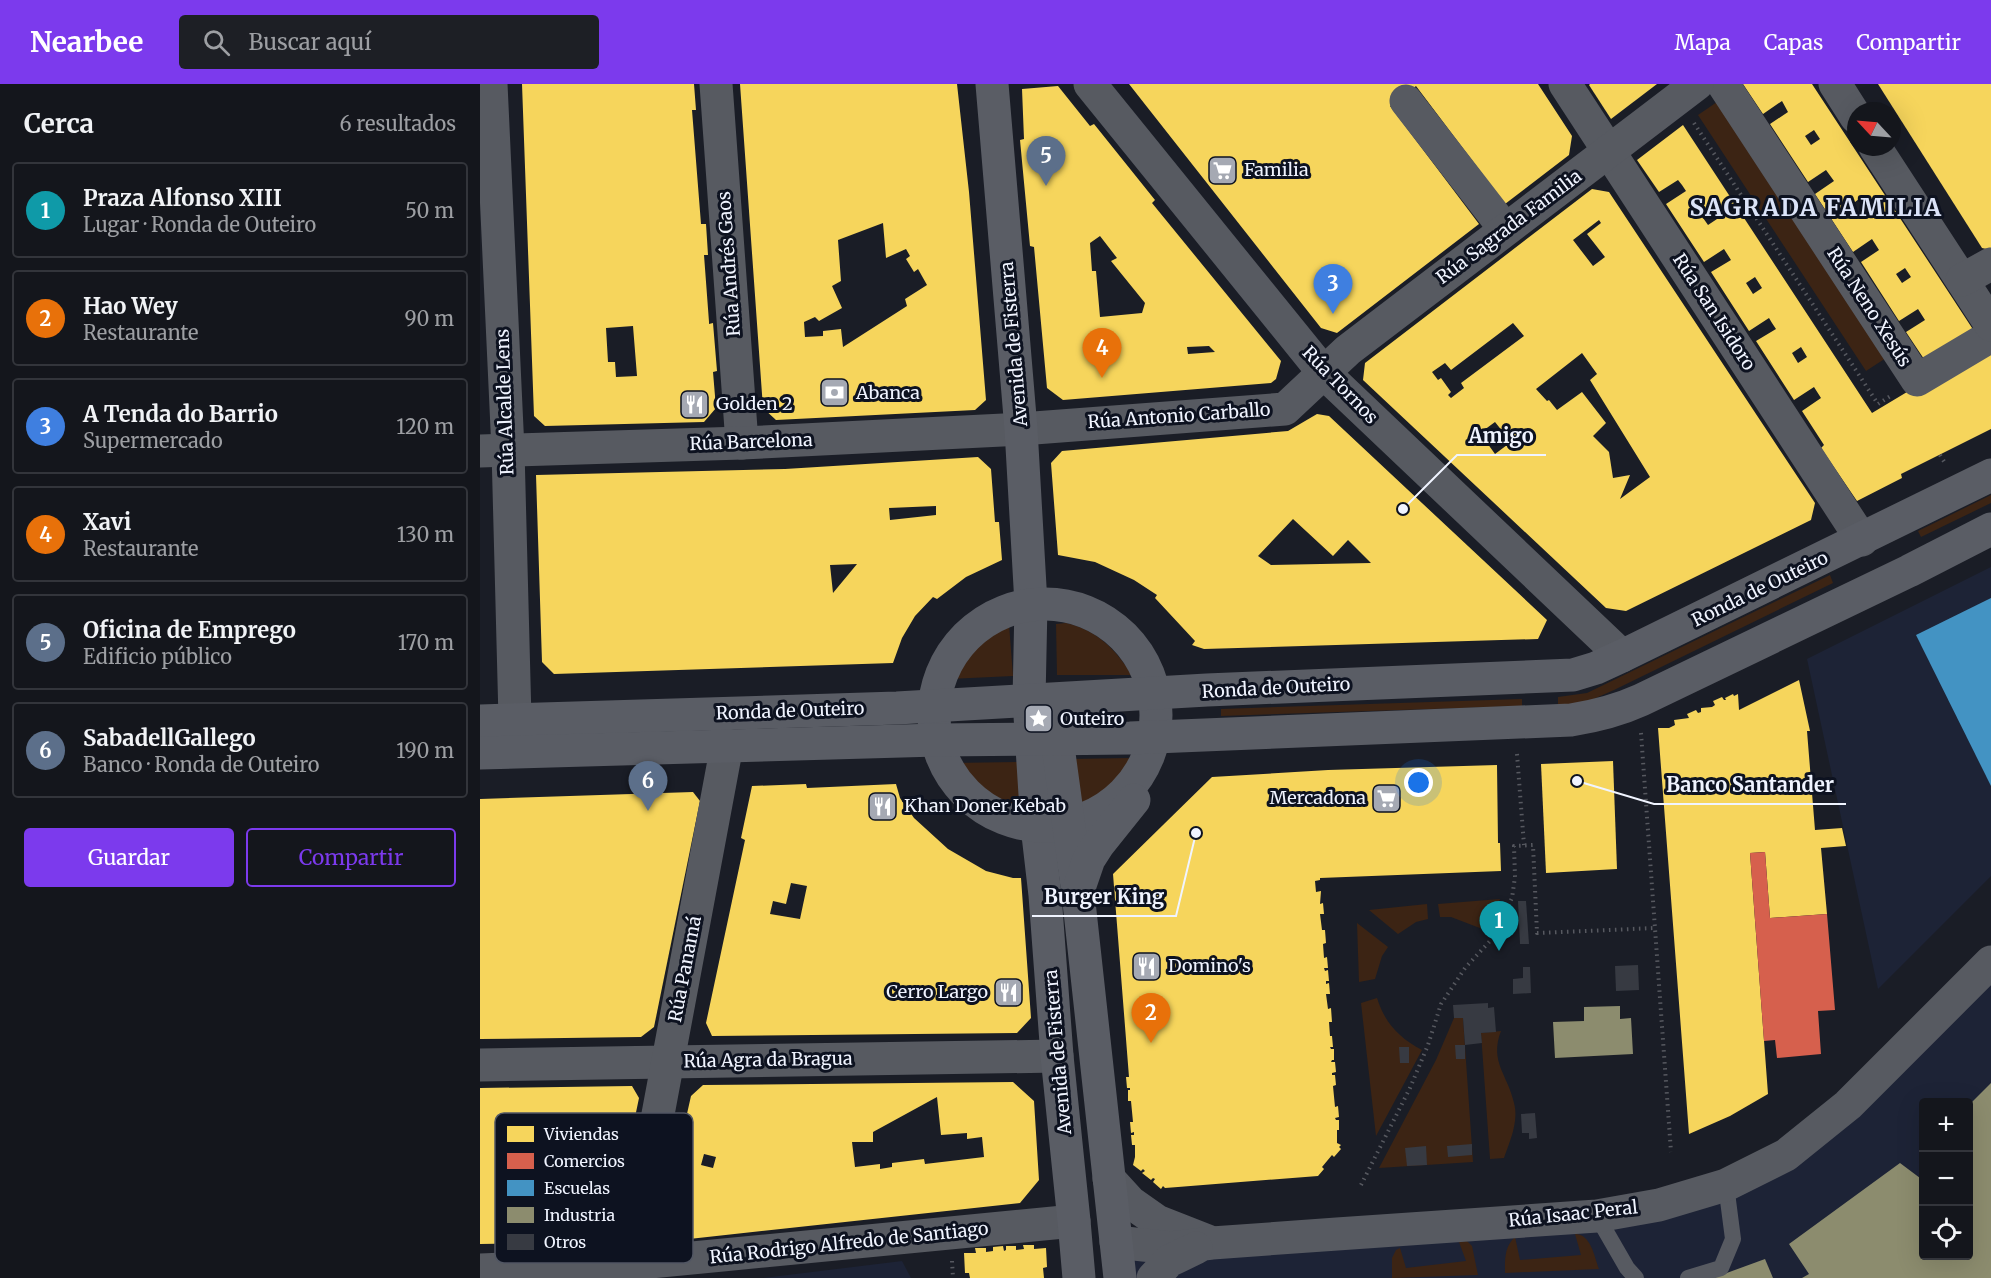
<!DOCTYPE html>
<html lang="es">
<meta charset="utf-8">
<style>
:root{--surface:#14161c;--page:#1d1f25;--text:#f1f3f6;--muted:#9d9fa3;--line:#33353b;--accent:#7c3aed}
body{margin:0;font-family:Merriweather,serif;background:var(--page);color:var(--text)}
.controls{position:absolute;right:18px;bottom:18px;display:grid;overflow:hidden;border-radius:6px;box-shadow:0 6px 24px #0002}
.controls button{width:54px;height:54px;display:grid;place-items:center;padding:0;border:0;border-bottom:2px solid var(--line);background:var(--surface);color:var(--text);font:30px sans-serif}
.compass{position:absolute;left:1367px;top:18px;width:54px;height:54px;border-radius:50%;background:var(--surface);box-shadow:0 6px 24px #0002;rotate:296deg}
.you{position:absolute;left:939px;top:699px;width:21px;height:21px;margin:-15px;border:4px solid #fff;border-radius:50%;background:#1a73e8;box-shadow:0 0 0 9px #1a73e833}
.badge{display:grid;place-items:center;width:39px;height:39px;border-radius:50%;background:var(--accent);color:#fff;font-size:20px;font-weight:700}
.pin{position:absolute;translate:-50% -50px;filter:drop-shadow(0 2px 3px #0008)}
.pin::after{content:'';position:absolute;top:32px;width:21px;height:18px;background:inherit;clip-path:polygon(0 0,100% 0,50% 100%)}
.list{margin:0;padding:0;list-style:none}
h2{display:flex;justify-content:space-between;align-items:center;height:78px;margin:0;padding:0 24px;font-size:26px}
h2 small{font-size:20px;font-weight:400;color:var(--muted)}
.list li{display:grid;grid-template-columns:39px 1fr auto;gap:18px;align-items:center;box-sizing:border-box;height:96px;margin:0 12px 12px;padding:0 12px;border:2px solid var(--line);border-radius:6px}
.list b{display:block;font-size:22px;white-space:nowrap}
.list p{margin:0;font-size:20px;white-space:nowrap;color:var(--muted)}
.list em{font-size:20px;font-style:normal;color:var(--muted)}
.actions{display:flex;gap:12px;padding:18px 24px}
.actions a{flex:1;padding:14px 0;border:2px solid var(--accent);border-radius:6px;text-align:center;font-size:21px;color:var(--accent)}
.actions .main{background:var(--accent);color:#fff}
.icon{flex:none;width:33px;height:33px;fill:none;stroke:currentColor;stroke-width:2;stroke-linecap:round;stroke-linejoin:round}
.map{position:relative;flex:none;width:1511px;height:1194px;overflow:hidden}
header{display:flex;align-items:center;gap:36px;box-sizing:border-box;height:84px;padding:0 30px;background:var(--accent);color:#fff}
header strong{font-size:28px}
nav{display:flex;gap:33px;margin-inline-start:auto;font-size:21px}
.search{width:420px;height:54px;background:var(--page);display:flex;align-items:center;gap:15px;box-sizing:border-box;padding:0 21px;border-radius:6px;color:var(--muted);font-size:22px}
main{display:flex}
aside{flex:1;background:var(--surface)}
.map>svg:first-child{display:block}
</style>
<header>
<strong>Nearbee</strong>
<div class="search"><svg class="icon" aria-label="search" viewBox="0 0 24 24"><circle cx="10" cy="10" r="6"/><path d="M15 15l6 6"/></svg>Buscar aquí</div>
<nav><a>Mapa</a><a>Capas</a><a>Compartir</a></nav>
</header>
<main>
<aside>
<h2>Cerca<small>6 resultados</small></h2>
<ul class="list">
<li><span class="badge" style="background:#0f9aa8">1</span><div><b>Praza Alfonso XIII</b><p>Lugar · Ronda de Outeiro</p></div><em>50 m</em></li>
<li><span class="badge" style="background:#e8710a">2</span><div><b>Hao Wey</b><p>Restaurante</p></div><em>90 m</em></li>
<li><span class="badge" style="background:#3f7fe0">3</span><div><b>A Tenda do Barrio</b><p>Supermercado</p></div><em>120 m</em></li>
<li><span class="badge" style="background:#e8710a">4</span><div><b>Xavi</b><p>Restaurante</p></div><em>130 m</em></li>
<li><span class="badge" style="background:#5c6f8a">5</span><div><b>Oficina de Emprego</b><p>Edificio público</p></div><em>170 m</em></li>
<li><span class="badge" style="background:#5c6f8a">6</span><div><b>SabadellGallego</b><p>Banco · Ronda de Outeiro</p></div><em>190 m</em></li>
</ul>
<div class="actions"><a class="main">Guardar</a><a>Compartir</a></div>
</aside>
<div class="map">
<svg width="1511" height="1194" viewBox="0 0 1511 1194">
<rect width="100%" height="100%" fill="#1a1d26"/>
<g fill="#1d2336" fill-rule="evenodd">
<polygon points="1511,483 1511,792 1398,905 1327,575"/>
<path d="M1511,878V1194H649L646,1165L1117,1132L1306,1071ZM1444,1018H1488V1172H1444Z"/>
<polygon points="422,1177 431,1194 283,1194"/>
</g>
<g fill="#3c2414">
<polygon points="1237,18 1406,274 1386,287 1218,31"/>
<polygon points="1511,411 1511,419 1441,453 1438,447"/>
<polygon points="1350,491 1353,499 1134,606 1109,617 1078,622 1078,613 1107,609"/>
<path d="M586,539C617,546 635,565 652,591H577L576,540Z"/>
<path d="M529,540L533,592L469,595C483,565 498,552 529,540Z"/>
<polygon points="1042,615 1042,622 741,632 741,625"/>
<path d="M652,674C637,700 622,716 594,727L589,675Z"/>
<path d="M540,678L542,730C508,718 493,707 471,679Z"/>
<polygon points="1020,815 1005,846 971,833 960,833 958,820"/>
<polygon points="947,820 948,835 936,838 918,850 889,826"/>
<polygon points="877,839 908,863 902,872 895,895 879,898"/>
<path d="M897,914C905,939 918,953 942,966L896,1052L881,919Z"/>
<polygon points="974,934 983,934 993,1078 899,1084 956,976"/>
<path d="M1021,947C1009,978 1028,991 1034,1019C1039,1037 1030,1057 1024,1074L1010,1075L1001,949Z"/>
<path d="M1095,1150C1111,1150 1114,1172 1119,1185L1025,1189C1025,1176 1024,1163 1035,1153L1040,1176L1101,1171Z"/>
<polygon points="987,1157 992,1162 998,1191 912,1194 912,1174 916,1166 920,1164 926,1184 986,1177 979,1158"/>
</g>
<g fill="#f6d55c" fill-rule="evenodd">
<path d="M42,0H214L216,26H212L221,140H226L228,171H224L229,238V240L233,239L237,287L233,288L236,324L224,338L65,342L54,332ZM153,242L157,292L136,293L135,278H128L126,244Z"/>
<path d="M260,0H477L489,108L506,316L495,326L296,336L283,324ZM403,139L406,174L426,165L430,172L426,175L434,188L438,185L447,201L425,215L427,222L363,263L361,245L343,247V252L325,253L324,238L335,233L339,237L362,224L352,202L361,197L358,156Z"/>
<polygon points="649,0 1058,0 1092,52 1089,71 1025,120 936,2 910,22 999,140 857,249 841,244"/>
<polygon points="1110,0 1177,0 1131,35 1109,1"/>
<path d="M1263,0H1332L1496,250L1448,281L1426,248L1445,236L1438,225L1419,237L1381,178L1399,166L1392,155L1373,168L1335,110L1354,97L1346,86L1328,98L1290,40L1308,28L1302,17L1283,30ZM1334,46L1340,55L1331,61L1325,52ZM1379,115L1386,124L1377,130L1371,121ZM1425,184L1431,193L1422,199L1416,190Z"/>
<polygon points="1398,0 1511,0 1511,166 1502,164"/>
<path d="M578,2L610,42L614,40L675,116L672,119L801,277L796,295L791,299L583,316L567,304L554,163L550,162L540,56L544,55L542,5ZM620,152L637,174L631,177L665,219L662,229L620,233L616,187H612L610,159ZM729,262L735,268L708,270L707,263Z"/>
<path d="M1203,41L1392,329L1477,278L1511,259V345L1421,390L1422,394L1377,417L1341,364L1344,361L1322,327L1341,314L1334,303L1314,316L1276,257L1296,245L1292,239L1289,234L1269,247L1231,188L1251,176L1244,165L1224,178L1186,120L1206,107L1202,101L1198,96L1179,108L1157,76ZM1230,125L1237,135L1228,141L1221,131ZM1275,193L1282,204L1273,210L1266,199ZM1321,263L1327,273L1318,279L1312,269Z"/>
<path d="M1112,105L1129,108L1335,419L1331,436L1146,527L1126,524L883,296L885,279ZM1119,136L1121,139L1107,150L1125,173L1113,182L1093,156ZM1033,239L1044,252L981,299L984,304L971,314L968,311L971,308L961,294L958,296L952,288L965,279L971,286ZM1102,269L1117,290L1110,296L1170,393L1140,415L1150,391L1133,394L1129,368L1113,352L1126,339L1102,308L1077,326L1069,316L1067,317L1056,305ZM1015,338L1031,358L1015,370L1000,349Z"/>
<path d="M837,330L849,332L1067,536L1058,555L724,565L712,561L715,557L675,514L677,511L654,496L615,478L578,471L571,379L582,367L808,347ZM813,435L853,472L868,456L891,479L791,481L778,472Z"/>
<path d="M498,373L511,385L515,438H519L522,476L486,493L457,515L453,513L435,532L422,554L413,579L74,590L62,578L56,391L305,385ZM456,422V431L410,436L409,424ZM377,480L353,509L350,481Z"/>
<polygon points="1319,596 1330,647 1327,647 1335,746 1362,744 1366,762 1341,764 1347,830 1290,834 1285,768 1270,769 1288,1010 1250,1032 1209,1050 1178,644 1189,644 1195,641 1194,636 1209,634 1207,630 1216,626 1218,629 1221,628 1221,624 1232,623 1235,621 1233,617 1242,613 1244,616 1246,616 1245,614 1253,610 1254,612 1258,610 1259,626"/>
<polygon points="1133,677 1137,785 1066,789 1061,680"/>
<polygon points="1017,681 1018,759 1020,759 1021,787 840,794 840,796 835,797 836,808 841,807 840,820 843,819 844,830 840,830 842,846 845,846 846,859 843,860 844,874 847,873 848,884 844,884 845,887 848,886 849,897 846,897 846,900 849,899 850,910 846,910 848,925 851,924 852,938 849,938 850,952 852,952 853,963 850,963 851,965 854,965 854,976 852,976 851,978 855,978 856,988 852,989 852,991 855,991 856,1001 853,1002 855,1023 858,1022 859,1033 855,1034 856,1036 859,1036 859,1046 857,1046 857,1059 861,1061 859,1063 861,1065 854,1073 852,1071 842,1083 844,1085 838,1092 698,1103 685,1104 683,1102 681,1105 673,1098 675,1095 673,1094 671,1096 662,1089 665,1087 663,1085 661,1087 653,1081 655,1073 655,1061 652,1061 651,1051 654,1051 654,1048 651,1049 650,1038 653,1038 651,1017 648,1017 648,1006 650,1006 650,1004 647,1004 646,993 649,993 633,790 732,693 848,686"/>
<path d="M326,700L327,704L416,700L420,714L434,734L468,765L506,787L533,794H541L551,934L537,949L232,952L226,939L265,756L261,754L272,702ZM311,799L327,802L320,835L290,830L293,817L306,820Z"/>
<polygon points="213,708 220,717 174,943 161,953 0,955 0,715"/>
<path d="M533,998L554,1017L559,1096L540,1119L191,1157L181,1145L211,1012L223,1001ZM457,1013L461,1051L487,1049V1055L502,1053L504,1073L445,1080L444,1075L412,1079V1083L400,1085V1080L375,1083L372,1058H393V1048ZM224,1070L236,1073L233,1084L221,1081Z"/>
<path d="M152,1002L159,1014L129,1158L0,1160V1004ZM103,1042L113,1044L96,1123H93L92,1118L39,1119L40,1082L92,1081Z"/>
<polygon points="543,1161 554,1161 554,1165 566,1164 567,1183 563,1184 564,1194 490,1194 489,1189 485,1189 484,1169 496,1169 495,1164 506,1164 506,1168 513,1167 513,1163 523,1162 524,1167 526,1166 526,1162 536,1162 536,1166 544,1165"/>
</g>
<polygon fill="#d6604d" points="1285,768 1290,834 1347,830 1355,926 1338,927 1341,970 1297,974 1295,956 1284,957 1270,769"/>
<polygon fill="#4393c3" points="1511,514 1511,702 1436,551"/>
<g fill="#8c8c6e">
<polygon points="1140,922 1140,935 1151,934 1153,970 1075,974 1073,938 1104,937 1104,923"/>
<polygon points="1511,999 1511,1194 1322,1194 1329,1190 1309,1160 1420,1079 1444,1097 1444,1172 1488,1172 1488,1022"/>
<polygon points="1285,1175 1293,1194 1233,1194"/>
</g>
<g fill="#373a42">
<polygon points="1038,817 1046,817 1049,860 1040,860"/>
<polygon points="1158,881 1159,906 1136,907 1135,882"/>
<polygon points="1043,883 1050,883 1051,909 1033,910 1033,895 1043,894"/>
<polygon points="1008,919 1008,924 1014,923 1016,948 1001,949 1002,959 985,961 983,934 974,934 973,921"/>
<polygon points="975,961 985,961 985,975 976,975"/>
<polygon points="919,963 929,963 929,979 920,979"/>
<polygon points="1055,1029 1057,1054 1049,1055 1049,1049 1042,1049 1041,1030"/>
<polygon points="992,1060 992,1071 968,1073 967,1062"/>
<polygon points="946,1062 947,1081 927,1082 925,1064"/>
</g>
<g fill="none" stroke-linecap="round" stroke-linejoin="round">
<g stroke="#575960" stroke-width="4" stroke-dasharray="1.5 4.5" stroke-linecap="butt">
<polyline points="1214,39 1398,320 1412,311"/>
<polyline points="1460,371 1465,379"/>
<polyline points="1161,649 1191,1068"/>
<polyline points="1037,670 1044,761"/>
<polyline points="881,1101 930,1004 948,961 961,920 985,884 1010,857 1032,814 1035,793 1034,762 1053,761 1057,849 1175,844"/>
<polyline points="472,1177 473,1194"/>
</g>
<g stroke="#575a61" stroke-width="16">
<polyline points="1117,1132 1147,1184 1156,1194"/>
<polyline points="1208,1194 1241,1184 1253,1155 1246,1101"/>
</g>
<g stroke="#575a61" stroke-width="33">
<polyline points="11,0 28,366 35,635 36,650 42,662"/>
<polyline points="236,0 262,359"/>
<polyline points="610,0 844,289 1142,572"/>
<polyline points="1085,0 1382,456"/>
<polyline points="1243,0 1437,296 1511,252"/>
<polyline points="1355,0 1376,33"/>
<polyline points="926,17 1025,145"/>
<polyline points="1395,63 1511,241"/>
<polyline points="1482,196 1511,180"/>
<polyline points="0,367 262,359 541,345 805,325 868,266 1217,0"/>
<polyline points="0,981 577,972"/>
<polyline points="629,1095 650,1118 677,1137 728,1157"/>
<polyline points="636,1158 691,1164 732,1159 857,1150 1117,1132 1179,1121 1246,1101 1306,1071 1368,1021 1511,878"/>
<polyline points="150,1180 247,661"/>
<polyline points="0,1186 150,1180 594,1137"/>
<polyline points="673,1194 689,1177 716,1164"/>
</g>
<g stroke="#5a5d65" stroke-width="33">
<polyline points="512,0 541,345 551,520 549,616 557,742 565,811 577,972 594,1137 599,1194"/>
<circle cx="565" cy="631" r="111"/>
<polyline points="574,633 598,809 640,1194"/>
<polyline points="0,637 417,624 727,606 1093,591 1116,584 1142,572 1511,391"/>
<path d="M0,669L457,656L650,654L1091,636C1116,632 1139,626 1161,616L1429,487L1511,445"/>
<polyline points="598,807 609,775 618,761 654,716"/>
</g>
</g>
<defs>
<symbol id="supermarket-square" viewBox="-11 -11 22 22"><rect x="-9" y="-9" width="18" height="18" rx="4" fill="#a5a9b3" stroke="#0d1220"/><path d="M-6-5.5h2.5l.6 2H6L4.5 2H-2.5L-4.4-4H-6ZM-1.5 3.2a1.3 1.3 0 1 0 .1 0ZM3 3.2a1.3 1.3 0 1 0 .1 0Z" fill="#fff"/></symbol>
<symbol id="bank-square" viewBox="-11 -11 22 22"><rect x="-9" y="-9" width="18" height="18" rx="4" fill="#a5a9b3" stroke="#0d1220"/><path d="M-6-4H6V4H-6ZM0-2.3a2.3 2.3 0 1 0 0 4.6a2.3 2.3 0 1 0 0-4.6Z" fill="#fff"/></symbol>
<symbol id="restaurant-square" viewBox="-11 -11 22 22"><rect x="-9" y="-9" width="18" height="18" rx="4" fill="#a5a9b3" stroke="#0d1220"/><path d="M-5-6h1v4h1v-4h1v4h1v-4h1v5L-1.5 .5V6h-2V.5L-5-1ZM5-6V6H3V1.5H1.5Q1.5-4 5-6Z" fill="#fff"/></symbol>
<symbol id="sight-square" viewBox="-11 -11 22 22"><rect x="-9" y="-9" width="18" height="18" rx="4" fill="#a5a9b3" stroke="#0d1220"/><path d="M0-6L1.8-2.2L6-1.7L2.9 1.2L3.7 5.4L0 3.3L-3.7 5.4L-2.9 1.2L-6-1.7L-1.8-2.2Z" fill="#fff"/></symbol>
</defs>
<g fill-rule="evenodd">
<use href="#supermarket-square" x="726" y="70" width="33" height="33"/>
<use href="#bank-square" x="338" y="292" width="33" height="33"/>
<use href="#restaurant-square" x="198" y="304" width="33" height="33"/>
<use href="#sight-square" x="542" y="618" width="33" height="33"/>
<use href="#supermarket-square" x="890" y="698" width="33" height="33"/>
<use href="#restaurant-square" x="386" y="706" width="33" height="33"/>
<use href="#restaurant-square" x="650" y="866" width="33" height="33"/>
<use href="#restaurant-square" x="512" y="892" width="33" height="33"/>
</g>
<g text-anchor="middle" stroke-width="6" stroke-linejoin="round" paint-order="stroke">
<g font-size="18" fill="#f0f4ff" stroke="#0d1220" text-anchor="start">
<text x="764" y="92">Familia</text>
<text x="376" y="315">Abanca</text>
<text x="236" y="326">Golden 2</text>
<text x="580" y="641">Outeiro</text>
<text x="886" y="720" text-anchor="end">Mercadona</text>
<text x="424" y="728">Khan Doner Kebab</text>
<text x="688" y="888">Domino's</text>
<text x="508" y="914" text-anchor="end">Cerro Largo</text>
</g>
<g font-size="18" fill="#f0f4ff" stroke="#0d1220">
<text transform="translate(1029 143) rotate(-37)" y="6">Rúa Sagrada Familia</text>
<text transform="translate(249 180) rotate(-94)" y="6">Rúa Andrés Gaos</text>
<text transform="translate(1389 223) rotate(57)" y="6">Rúa Neno Xesús</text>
<text transform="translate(1234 228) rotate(57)" y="6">Rúa San Isidoro</text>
<text transform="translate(534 260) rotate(-95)" y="6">Avenida de Fisterra</text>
<text transform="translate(860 301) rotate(46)" y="6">Rúa Tornos</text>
<text transform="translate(25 318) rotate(-92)" y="6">Rúa Alcalde Lens</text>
<text transform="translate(699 332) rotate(-4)" y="6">Rúa Antonio Carballo</text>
<text transform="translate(271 358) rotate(-2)" y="6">Rúa Barcelona</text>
<text transform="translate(1280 505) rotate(-26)" y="6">Ronda de Outeiro</text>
<text transform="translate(796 604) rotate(-3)" y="6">Ronda de Outeiro</text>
<text transform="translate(310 627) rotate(-2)" y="6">Ronda de Outeiro</text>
<text transform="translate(205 885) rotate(-79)" y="6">Rúa Panamá</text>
<text transform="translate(578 968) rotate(-95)" y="6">Avenida de Fisterra</text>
<text transform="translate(288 976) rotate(-1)" y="6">Rúa Agra da Bragua</text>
<text transform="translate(1093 1130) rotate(-6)" y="6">Rúa Isaac Peral</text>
<text transform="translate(369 1159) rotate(-6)" y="6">Rúa Rodrigo Alfredo de Santiago</text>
</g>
<g font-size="24" font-weight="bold" letter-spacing="1.5" fill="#dbe3f8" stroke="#0d1220">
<text x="1336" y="132">SAGRADA FAMILIA</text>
</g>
</g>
<rect x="15" y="1029" width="198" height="150" rx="9" fill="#0d1220" stroke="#515663" stroke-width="1.5"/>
<rect x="27" y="1042" width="27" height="16" fill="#f6d55c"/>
<rect x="27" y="1069" width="27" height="16" fill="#d6604d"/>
<rect x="27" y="1096" width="27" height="16" fill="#4393c3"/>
<rect x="27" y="1123" width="27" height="16" fill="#8c8c6e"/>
<rect x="27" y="1150" width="27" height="16" fill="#373a42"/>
<g font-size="16" fill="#f0f4ff">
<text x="64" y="1056">Viviendas</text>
<text x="64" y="1083">Comercios</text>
<text x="64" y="1110">Escuelas</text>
<text x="64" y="1137">Industria</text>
<text x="64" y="1164">Otros</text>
</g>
<path fill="none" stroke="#f0f4ff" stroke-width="2" d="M923 425L977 371H1066M1097 697L1174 720H1366M716 749L696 832H552"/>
<g fill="#f0f4ff" stroke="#0d1220" stroke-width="2">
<circle cx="923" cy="425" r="6"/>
<circle cx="1097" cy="697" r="6"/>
<circle cx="716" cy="749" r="6"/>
</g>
<g font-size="20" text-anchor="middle" font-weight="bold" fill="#f0f4ff" stroke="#0d1220" stroke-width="6" stroke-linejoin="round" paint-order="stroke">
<text x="1021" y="359">Amigo</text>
<text x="1270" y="708">Banco Santander</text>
<text x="624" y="820">Burger King</text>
</g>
</svg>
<div class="controls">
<button>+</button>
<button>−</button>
<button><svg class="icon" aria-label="locate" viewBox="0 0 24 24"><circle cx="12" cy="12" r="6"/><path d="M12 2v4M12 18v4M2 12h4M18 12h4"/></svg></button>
</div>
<svg class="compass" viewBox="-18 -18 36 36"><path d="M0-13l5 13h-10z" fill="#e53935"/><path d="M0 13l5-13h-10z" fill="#9d9fa3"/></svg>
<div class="you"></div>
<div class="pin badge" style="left:1019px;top:867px;background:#0f9aa8">1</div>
<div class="pin badge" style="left:671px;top:959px;background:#e8710a">2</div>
<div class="pin badge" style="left:853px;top:230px;background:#3f7fe0">3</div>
<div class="pin badge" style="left:622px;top:294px;background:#e8710a">4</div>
<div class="pin badge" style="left:566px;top:102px;background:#5c6f8a">5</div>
<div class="pin badge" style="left:168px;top:727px;background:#5c6f8a">6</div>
</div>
</main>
